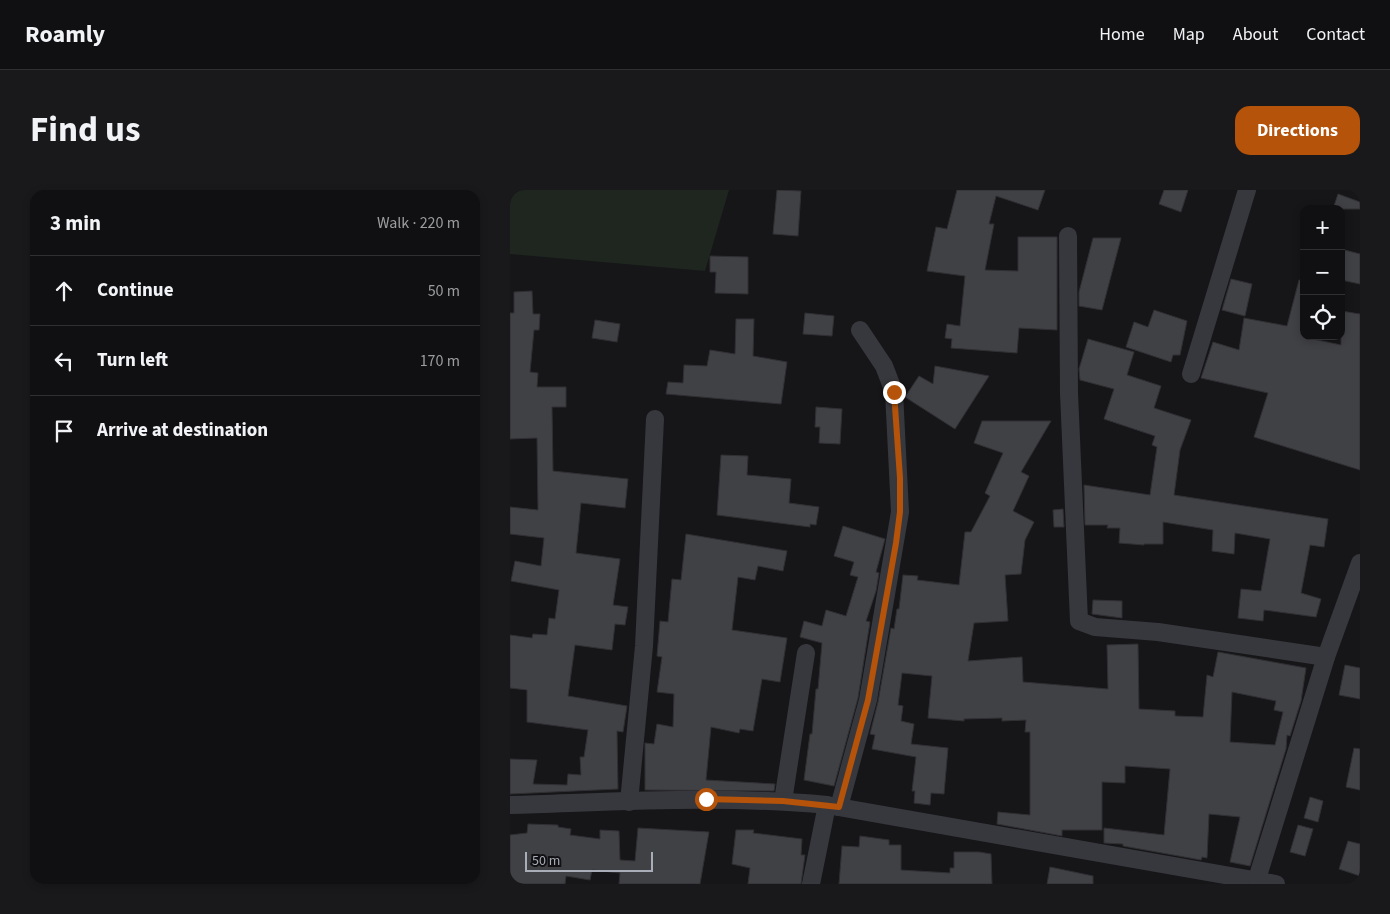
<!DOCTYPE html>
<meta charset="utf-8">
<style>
:root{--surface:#101012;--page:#19191b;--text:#f1f3f6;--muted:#9c9d9f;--line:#303032;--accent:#b45309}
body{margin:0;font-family:"Source Sans 3",sans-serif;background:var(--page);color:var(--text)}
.controls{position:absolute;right:15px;top:15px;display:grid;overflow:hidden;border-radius:10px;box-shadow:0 2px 8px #0003}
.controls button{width:45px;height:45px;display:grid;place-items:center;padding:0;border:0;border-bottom:1px solid var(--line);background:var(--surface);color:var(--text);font:25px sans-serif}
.scale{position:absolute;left:15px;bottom:12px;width:128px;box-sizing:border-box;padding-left:5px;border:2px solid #a8adb8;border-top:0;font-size:14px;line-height:18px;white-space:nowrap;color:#a8adb8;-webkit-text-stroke:4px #111113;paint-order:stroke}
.stop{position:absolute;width:15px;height:15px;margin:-11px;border:4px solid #b45309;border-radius:50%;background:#fff}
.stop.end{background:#b45309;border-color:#fff;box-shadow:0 1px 5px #0008}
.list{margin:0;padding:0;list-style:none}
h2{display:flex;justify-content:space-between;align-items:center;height:65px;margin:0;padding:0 20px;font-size:21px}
h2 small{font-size:16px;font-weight:400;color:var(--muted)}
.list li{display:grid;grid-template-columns:32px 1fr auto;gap:15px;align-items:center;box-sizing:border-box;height:70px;padding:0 20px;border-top:1px solid var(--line)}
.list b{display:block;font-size:19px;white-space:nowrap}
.list em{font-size:16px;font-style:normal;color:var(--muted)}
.icon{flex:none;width:28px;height:28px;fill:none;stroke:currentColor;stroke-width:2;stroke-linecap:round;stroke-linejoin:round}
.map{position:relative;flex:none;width:850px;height:694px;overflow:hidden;border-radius:15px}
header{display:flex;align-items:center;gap:30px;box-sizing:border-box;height:70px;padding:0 25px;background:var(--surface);border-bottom:1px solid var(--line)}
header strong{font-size:24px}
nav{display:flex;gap:28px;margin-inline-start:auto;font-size:18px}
.intro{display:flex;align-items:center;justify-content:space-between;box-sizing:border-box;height:120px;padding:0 30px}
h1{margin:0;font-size:35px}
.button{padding:12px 22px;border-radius:15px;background:var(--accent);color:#fff;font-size:18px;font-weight:700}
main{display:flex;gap:30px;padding:0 30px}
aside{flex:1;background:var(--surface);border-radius:15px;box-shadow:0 2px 8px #0003}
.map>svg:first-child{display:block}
</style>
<header>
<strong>Roamly</strong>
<nav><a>Home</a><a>Map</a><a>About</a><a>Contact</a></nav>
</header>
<div class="intro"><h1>Find us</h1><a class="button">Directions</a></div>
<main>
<aside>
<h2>3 min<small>Walk · 220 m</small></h2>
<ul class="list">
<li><svg class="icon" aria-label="ahead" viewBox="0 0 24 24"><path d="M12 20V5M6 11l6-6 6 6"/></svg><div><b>Continue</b></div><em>50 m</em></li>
<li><svg class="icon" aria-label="left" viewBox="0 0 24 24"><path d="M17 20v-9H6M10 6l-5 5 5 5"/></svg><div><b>Turn left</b></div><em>170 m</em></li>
<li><svg class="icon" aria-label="arrive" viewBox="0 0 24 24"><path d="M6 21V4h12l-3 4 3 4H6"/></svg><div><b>Arrive at destination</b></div></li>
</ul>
</aside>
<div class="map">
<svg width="850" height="694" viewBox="0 0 850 694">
<rect width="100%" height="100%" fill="#161618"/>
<polygon fill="#1e261f" points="0,0 219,0 195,81 0,64"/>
<g fill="#404145" stroke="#303034" fill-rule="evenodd">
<polygon points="267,0 291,1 288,46 263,44"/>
<polygon points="447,0 535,0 528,20 486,6 479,34 484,34 475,80 508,81 508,47 547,47 547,140 509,138 507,163 441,158 442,149 435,148 437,134 450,136 455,86 417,81 426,37 437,39"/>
<polygon points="654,0 678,0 671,22 649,14"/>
<polygon points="828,4 850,12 850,19 823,19"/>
<polygon points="583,48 611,48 592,120 569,116 569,102"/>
<polygon points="831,59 850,64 850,94 831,90"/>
<polygon points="200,66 238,67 238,104 205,103 206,82 200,82"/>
<polygon points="721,89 742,94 735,126 712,120"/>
<polygon points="789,90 794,90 794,147 831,155 831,121 850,124 850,280 744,247 758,203 691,188 703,152 729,160 734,128 777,136"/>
<polygon points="22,101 23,124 30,124 29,140 24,140 20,182 28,183 27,197 56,197 56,217 42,217 43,281 118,289 115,318 71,313 66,363 110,369 103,415 118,417 115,435 105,434 102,460 65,455 58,506 117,516 113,542 107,541 108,599 0,604 0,569 27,570 23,594 57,595 58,584 71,585 70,567 74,567 78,540 17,532 17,500 0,498 0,445 22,448 23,444 37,445 39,428 45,429 49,400 1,391 5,371 31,376 34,348 0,344 0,317 28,320 27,248 0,249 0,123 4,123 4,102"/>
<polygon points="644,120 677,131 670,165 663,165 661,172 616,157 624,132 638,137"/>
<polygon points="295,123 324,126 322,146 293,144"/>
<polygon points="226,129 244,129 243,166 277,172 271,214 156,204 158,192 173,193 174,175 197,176 200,160 225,164"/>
<polygon points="85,130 110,134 107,152 82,148"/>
<polygon points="578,149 624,162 617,185 651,196 644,218 681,230 670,260 664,305 818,329 814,357 800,355 791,403 811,409 806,427 754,420 753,431 728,428 731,399 751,401 760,349 725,343 724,364 702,361 703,340 653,332 653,354 634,354 634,355 609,353 610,338 597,338 598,335 575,335 574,295 640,305 647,257 642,255 645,246 594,229 604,199 570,190 569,179"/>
<polygon points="425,176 479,186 445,239 395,207 409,186 423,194"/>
<polygon points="306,217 332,219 330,254 309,253 310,237 305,237"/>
<path d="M472,231H541L511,282L519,286L503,321L524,332L515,350L511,384L495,385L498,431L464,433L458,471L512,467L513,492L598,499L597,455L628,454L629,519L665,521V526L693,527L697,485L703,487L708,462L796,478L791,511L780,546L777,545L776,559L740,676L720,672L730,627L699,624L697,668L692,667L691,670L613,656V654L594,653V638L654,645L660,579L615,576V593L592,592V640H552V646L487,634L488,622L520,625V542H515L516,530L492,531V528L454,529V531L418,528L422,486L392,483L388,515L393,516L391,531L404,534L401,554L438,558L434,604L421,603L420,615L404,613L405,601H402L406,567L362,559L365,545L360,544L368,512L381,438L384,439L387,419H389L393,385L408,386L407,390L449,395L455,342H461L480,306L475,303L493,263L464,253ZM722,502L766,511L764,520L773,522L765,555L720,552Z"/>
<polygon points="211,265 238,266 237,285 281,289 279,313 309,317 306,335 300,334 300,337 207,325"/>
<polygon points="553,319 554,337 544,337 543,320"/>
<polygon points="333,336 375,349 366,382 369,383 366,401 356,431 360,432 348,508 324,596 294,590 300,544 302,544 306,499 308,499 312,453 290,447 294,431 312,436 316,420 336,426 348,387 340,385 344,372 324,366"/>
<polygon points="176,344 277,361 273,381 248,376 245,390 228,387 222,440 277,448 270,492 252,489 243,541 230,539 229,543 201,537 196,590 265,594 264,601 135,600 135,553 144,554 147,534 163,537 164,504 147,502 152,467 147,466 150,431 158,432 162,389 171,390"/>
<polygon points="583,410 612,411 612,428 582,424"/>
<polygon points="835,475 850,478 850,509 829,505"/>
<polygon points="844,558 850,559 850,600 836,597"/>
<polygon points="800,607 813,611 808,632 794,628"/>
<polygon points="18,634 48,635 48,637 61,639 60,645 90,649 90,640 109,641 110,670 125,671 128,638 199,642 190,694 109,694 110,683 82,680 80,690 56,686 55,694 0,694 0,645 17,643"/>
<polygon points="788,635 803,639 795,666 780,662"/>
<polygon points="226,640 244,640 243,643 292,649 291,665 295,665 291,694 238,694 240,678 222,674"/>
<polygon points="350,646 379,650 379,655 391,655 391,680 440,683 440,678 444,678 444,662 469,662 481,664 482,694 329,694 332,656 349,657"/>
<polygon points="838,651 850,654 850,686 829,679"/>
<polygon points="540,677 583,686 583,694 537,694"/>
</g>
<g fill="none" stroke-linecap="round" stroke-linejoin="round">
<g stroke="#37383d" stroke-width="18">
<polyline points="558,46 559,203 569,431 585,437 648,442 816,467"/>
<polyline points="681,184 737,0"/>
<polyline points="273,611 296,463"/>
<polyline points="119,612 134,456 145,229"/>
<path d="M0,615C106,612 212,605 317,615L766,694"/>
<polyline points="329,617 358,510 390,322 384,202 374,176 350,140"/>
<polyline points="747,689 816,467 850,373"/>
<polyline points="301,694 317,615"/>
</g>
</g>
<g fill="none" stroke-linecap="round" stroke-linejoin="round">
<polyline stroke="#b45309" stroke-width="6" points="196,609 273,611 329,617 358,510 386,353 390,322 390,288 384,202"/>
</g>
</svg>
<div class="controls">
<button>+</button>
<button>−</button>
<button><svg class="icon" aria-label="locate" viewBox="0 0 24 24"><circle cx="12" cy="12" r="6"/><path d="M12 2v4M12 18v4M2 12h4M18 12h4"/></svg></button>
</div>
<div class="scale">50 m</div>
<div class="stop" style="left:196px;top:609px"></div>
<div class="stop end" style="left:384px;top:202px"></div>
</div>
</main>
